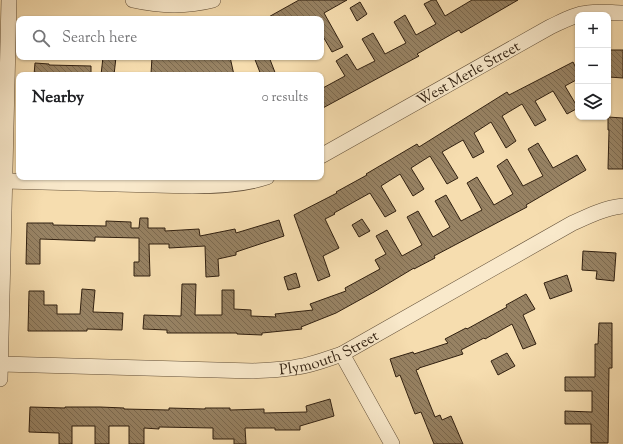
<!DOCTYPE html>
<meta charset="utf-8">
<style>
:root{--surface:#fff;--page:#f2f2f2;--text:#202124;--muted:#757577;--line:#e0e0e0}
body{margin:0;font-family:"Sorts Mill Goudy",serif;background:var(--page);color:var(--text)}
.controls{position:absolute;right:12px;top:12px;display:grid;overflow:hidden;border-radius:8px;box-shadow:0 1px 3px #0004}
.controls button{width:36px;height:36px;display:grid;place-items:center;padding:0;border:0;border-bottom:1px solid var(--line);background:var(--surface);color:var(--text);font:20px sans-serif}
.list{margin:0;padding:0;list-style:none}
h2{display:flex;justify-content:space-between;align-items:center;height:52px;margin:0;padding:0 16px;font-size:17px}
h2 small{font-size:13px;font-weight:400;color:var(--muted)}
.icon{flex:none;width:22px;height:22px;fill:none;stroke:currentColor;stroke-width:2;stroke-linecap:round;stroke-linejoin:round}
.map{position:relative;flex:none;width:623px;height:444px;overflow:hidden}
.search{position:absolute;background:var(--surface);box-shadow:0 1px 3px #0004;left:16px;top:16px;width:308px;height:44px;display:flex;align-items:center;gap:10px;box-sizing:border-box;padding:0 14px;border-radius:8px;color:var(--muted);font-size:15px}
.panel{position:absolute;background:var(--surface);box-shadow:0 1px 3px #0004;left:16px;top:72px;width:308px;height:108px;border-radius:8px}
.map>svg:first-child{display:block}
</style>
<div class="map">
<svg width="623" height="444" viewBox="0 0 623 444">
<defs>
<pattern id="building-back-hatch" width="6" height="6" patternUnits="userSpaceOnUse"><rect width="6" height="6" fill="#978263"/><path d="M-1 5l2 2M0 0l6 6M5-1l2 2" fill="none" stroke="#7c6a50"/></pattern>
</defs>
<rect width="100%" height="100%" fill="#f6ddaf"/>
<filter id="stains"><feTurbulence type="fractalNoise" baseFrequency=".005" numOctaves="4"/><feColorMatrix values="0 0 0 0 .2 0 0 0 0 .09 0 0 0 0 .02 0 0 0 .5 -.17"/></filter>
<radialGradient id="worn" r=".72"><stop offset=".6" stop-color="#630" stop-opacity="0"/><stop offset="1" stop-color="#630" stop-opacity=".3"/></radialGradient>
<g fill="url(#building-back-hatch)" stroke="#312010">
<polygon points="299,0 347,0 324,13 343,47 332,52 321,33 321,19 265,19"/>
<polygon points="432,0 436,0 445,16 472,0 518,0 461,33 459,30 417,54 419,56 321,109 321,89 345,76 336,61 347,54 357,70 375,61 362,39 373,33 385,54 406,43 394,22 405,15 416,35 436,24 424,4"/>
<polygon points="360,2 367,14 357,21 350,8"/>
<polygon points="610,50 623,50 623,78 609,77"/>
<polygon points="103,57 116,57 114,75 101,75"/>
<polygon points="152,57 230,57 234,75 190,75 151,74"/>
<polygon points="254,57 269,57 276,75 261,75"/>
<polygon points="573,62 578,72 578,79 565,86 578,108 567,114 553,91 535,101 546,120 535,126 522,104 502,116 516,141 506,148 491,122 474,133 484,152 473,158 463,140 442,152 458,178 447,184 430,156 411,168 424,189 413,196 400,174 381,186 396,211 385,217 370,193 334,213 335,214 325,219 339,248 323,256 330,276 318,281 294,215 337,193 336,192 367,175 366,174 417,144 419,147 507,92 509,95"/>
<polygon points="35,63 49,64 49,65 91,66 91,75 34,75"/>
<polygon points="608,117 623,118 623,169 608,169 609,130 608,130"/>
<polygon points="538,143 553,168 577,155 586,170 526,205 527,207 434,256 435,258 414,269 414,268 374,292 336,313 301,327 302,329 262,333 262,335 237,334 237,333 167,333 167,330 143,329 144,315 181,316 182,284 196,284 195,315 222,315 222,290 234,290 234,309 251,310 251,316 276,317 275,314 313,310 310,304 346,291 345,288 380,269 375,260 386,254 376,236 387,230 402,256 422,245 407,217 418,211 433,237 450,227 435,201 446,195 461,221 482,210 467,183 477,177 494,205 513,194 497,166 507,159 523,186 543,176 528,149"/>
<polygon points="140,218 148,218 148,228 165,228 165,231 199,229 200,236 235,229 236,233 279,220 284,236 236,252 236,255 218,259 219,276 206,277 205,246 169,248 169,244 149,244 150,276 134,276 134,262 139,262 139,238 95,237 95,241 40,239 40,264 26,264 27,223 53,223 53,225 106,226 106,221 131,222 131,228 139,228"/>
<polygon points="362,219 370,231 359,237 352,225"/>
<polygon points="583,251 616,253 614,281 596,279 597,271 582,270"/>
<polygon points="296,273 300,287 288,290 284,277"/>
<polygon points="567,275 572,291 550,299 544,283"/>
<polygon points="82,289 95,290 93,312 123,313 122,330 87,329 87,331 28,331 29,291 44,291 44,305 57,305 57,314 80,314"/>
<polygon points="526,294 535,309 523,315 536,344 523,349 512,324 485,339 484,338 461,350 463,354 419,368 419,369 416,370 435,417 440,415 442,420 451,416 463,444 434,444 421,412 415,414 400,375 396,377 390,359 413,352 414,354 448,343 445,339 466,328 467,329 507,307 506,305"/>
<polygon points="599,323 612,323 612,368 609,368 608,443 591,443 591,424 565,424 565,411 592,412 592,391 565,391 565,377 595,377 595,344 598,344"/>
<polygon points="507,353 515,366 498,375 491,361"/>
<polygon points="330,399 334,416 300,426 300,430 275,430 275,428 245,428 246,444 234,444 234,439 213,439 213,428 159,427 159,429 144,428 144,444 129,444 129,426 109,426 109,444 95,444 95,426 72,426 72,444 59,444 59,433 29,432 30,407 65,408 65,407 100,407 124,408 124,409 169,410 169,408 205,409 205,408 230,408 230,410 264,409 264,413 307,412 306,406"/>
</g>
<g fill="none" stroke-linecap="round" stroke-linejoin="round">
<defs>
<g id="street">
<path d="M133,0C159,6 186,7 213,0"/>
<path id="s1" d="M321,156L550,27C563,21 575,14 588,13C600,11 612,13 623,13"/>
<path d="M5,181L192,186C217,186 243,185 267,177"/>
<polyline points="342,354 392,444"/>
<path id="s2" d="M1,364L253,371C268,370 283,370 297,367C312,365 327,359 342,354L571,224C588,216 604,208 623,206"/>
<polyline points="0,379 9,0"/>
</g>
</defs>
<use href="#street" stroke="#624f38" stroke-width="16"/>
<use href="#street" stroke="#f9e9cb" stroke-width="15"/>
</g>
<g text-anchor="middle" stroke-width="3.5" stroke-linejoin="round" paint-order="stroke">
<g font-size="15" fill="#312010" stroke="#f9e9cb">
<text dy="5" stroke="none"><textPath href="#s1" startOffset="169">West Merle Street</textPath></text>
<text dy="5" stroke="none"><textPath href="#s2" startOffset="331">Plymouth Street</textPath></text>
</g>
</g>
<rect width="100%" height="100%" filter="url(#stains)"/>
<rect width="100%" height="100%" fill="url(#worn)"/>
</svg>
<div class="controls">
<button>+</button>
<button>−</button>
<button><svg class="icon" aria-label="layers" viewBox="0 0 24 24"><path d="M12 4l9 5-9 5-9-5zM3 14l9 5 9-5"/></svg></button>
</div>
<div class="search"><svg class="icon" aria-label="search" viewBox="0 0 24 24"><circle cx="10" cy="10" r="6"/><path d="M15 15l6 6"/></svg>Search here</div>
<section class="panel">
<h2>Nearby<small>0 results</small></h2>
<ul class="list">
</ul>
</section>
</div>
